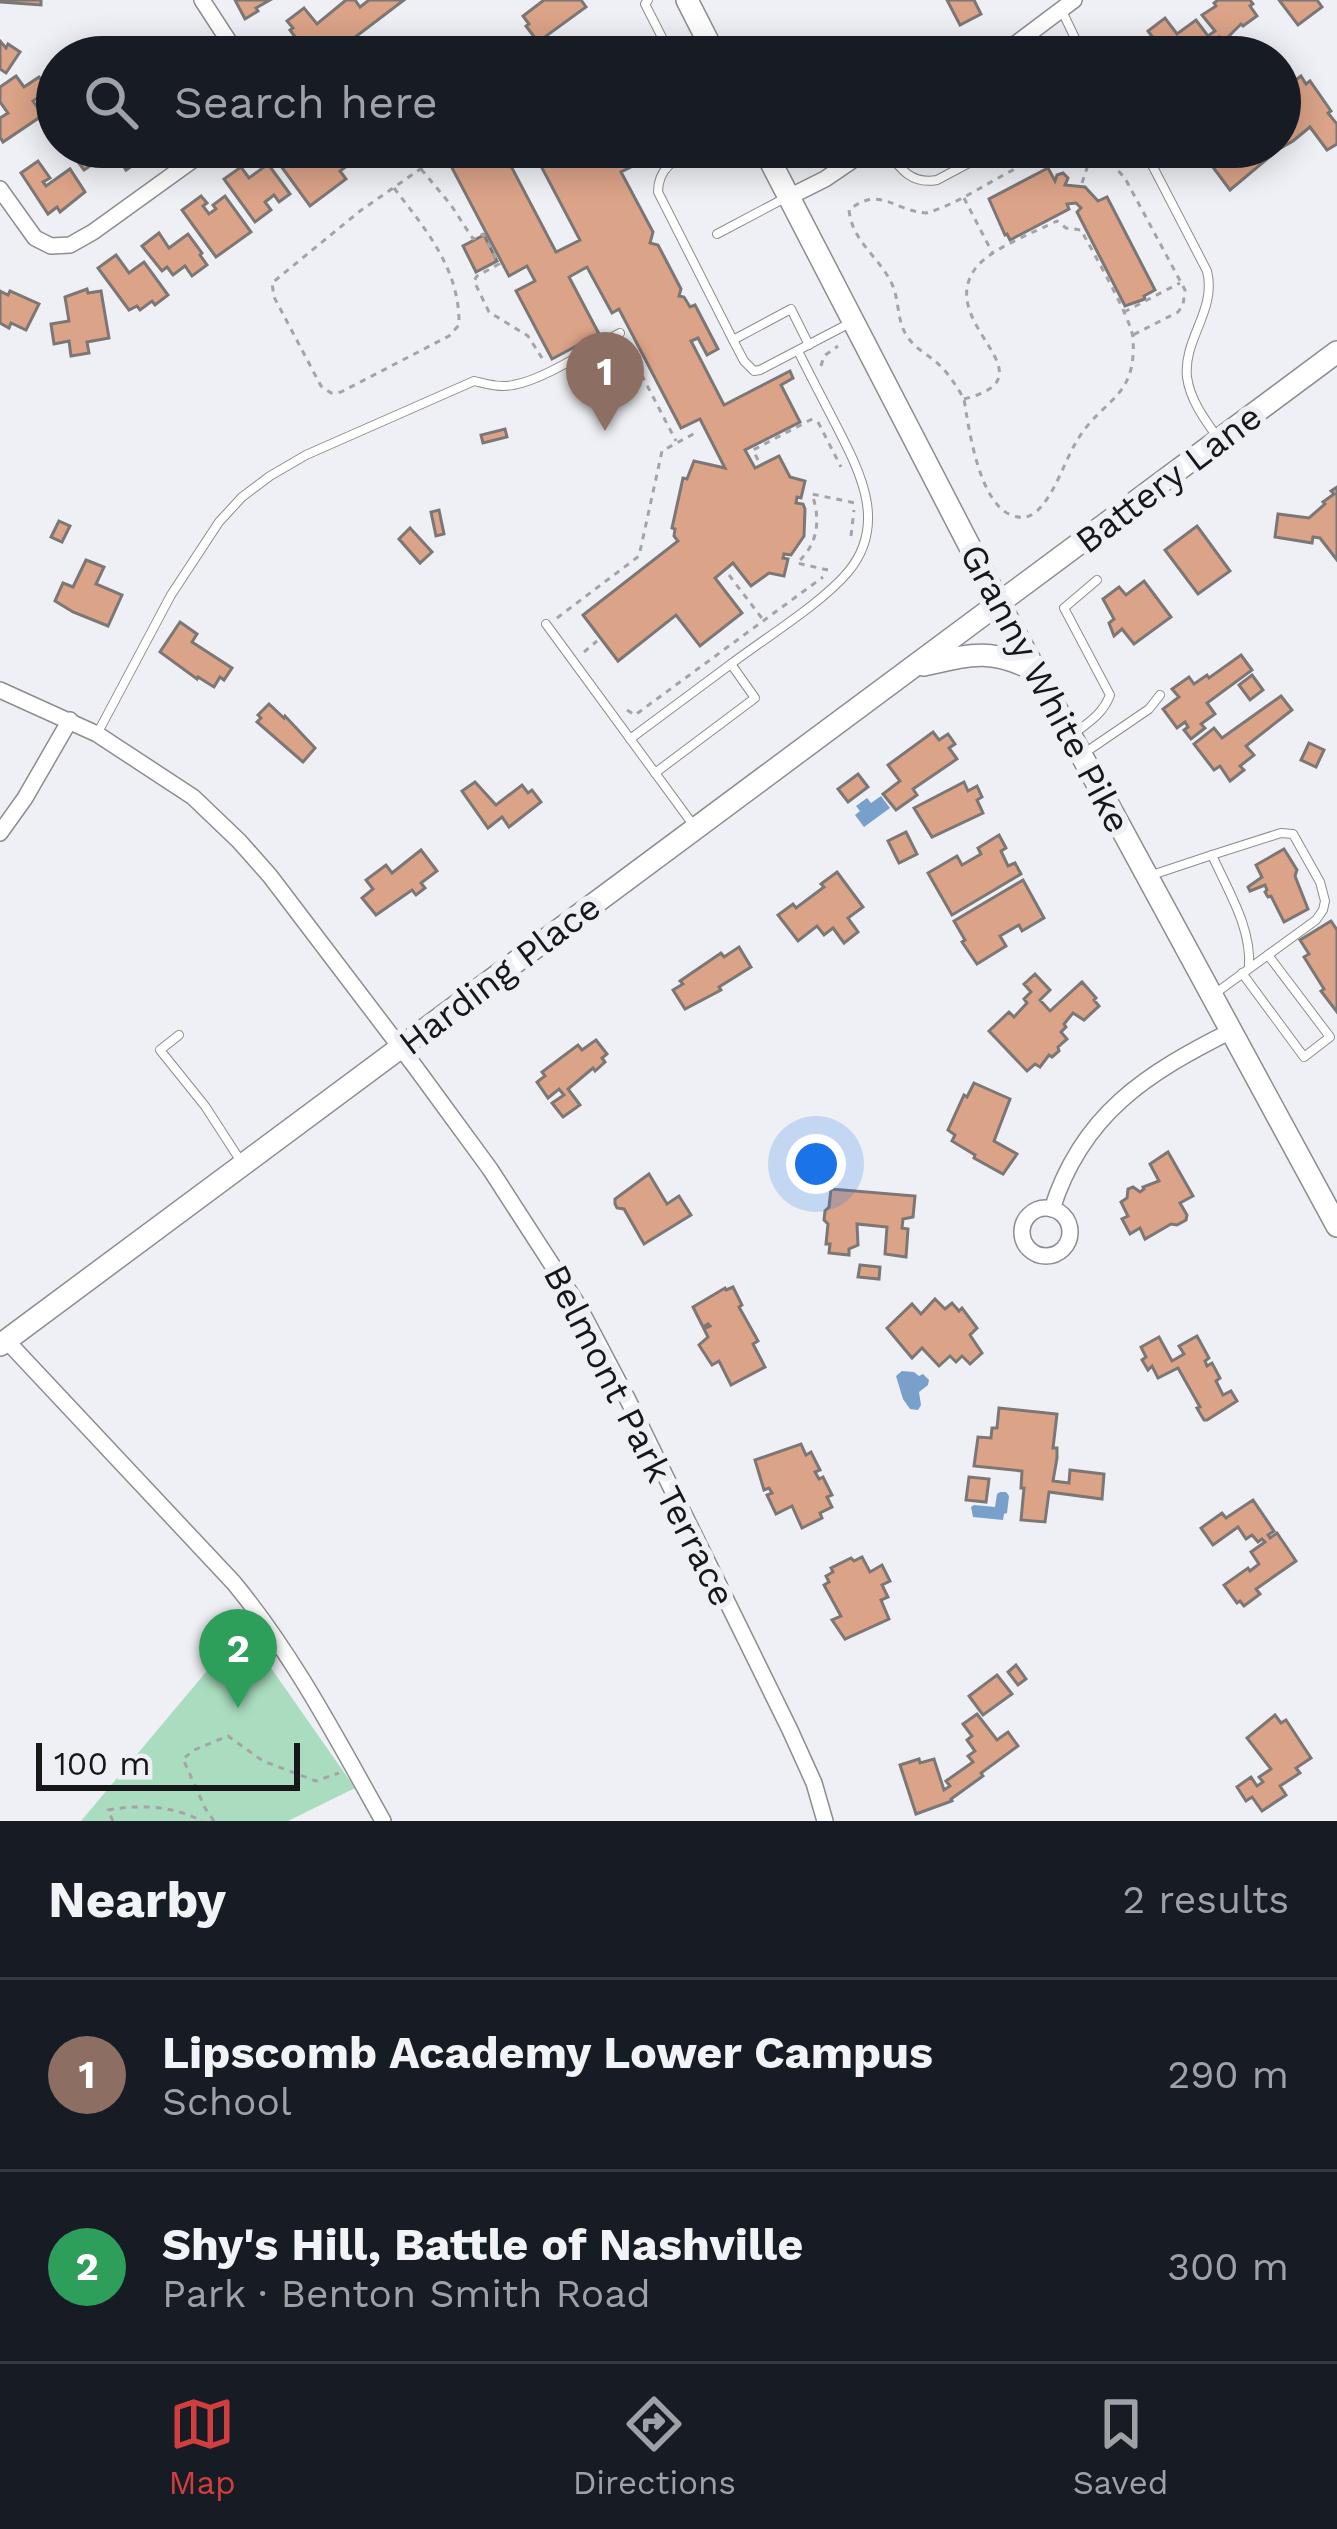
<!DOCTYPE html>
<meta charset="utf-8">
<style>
:root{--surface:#171b24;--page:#242831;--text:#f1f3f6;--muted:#9ea1a6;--line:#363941;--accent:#ce3f3e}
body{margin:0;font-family:"Work Sans",sans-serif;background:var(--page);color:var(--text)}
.scale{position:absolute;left:36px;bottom:30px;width:264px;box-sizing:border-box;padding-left:12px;border:6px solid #171719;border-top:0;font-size:33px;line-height:42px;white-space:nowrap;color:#171719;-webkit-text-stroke:9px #eff0f5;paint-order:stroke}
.you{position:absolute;left:816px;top:1164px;width:42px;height:42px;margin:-30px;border:9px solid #fff;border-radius:50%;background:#1a73e8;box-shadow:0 0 0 18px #1a73e833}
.badge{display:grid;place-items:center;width:78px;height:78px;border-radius:50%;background:var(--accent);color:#fff;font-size:39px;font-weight:700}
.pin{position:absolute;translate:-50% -99px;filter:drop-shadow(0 3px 6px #0008)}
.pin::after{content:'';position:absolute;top:63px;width:42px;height:36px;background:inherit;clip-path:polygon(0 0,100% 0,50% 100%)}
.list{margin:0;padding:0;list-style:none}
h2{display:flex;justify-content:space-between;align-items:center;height:156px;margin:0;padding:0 48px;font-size:51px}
h2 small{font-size:39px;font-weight:400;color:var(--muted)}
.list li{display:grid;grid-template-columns:78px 1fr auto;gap:36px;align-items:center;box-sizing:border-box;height:192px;padding:0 48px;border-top:3px solid var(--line)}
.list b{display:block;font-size:45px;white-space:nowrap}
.list p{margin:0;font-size:39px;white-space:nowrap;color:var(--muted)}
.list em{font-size:39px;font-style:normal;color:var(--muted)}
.icon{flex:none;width:66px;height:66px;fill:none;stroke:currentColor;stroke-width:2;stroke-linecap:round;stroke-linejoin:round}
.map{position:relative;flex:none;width:1337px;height:1821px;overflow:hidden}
.search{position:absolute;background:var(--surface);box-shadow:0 6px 30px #0003;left:36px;right:36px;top:36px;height:132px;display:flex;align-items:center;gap:30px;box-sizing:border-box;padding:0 42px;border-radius:66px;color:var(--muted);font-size:45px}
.sheet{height:540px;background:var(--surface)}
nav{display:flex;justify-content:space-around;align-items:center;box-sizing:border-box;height:168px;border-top:3px solid var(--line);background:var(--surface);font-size:33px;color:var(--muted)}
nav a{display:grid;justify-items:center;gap:6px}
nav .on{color:var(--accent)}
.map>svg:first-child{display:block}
</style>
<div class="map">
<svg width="1337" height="1821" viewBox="0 0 1337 1821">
<rect width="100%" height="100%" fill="#eff0f5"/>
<polygon fill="#aaddbf" points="243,1628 355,1788 288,1821 81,1821"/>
<g fill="#78a0ca">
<polygon points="881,796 890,808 864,827 855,815 860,811 856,806 867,798 871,803"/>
<polygon points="902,1371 914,1372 919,1376 923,1374 929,1380 928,1385 919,1392 921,1405 918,1410 910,1409 903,1399 896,1376"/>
<polygon points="1000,1492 1006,1492 1009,1496 1007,1513 1004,1514 1003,1520 973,1517 971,1507 974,1505 995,1507 997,1494"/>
</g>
<g fill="#dba388" stroke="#7c7775" stroke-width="3">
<polygon points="0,0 41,0 41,5 0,2"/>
<polygon points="235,0 270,0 256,8 258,11 245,19"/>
<polygon points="346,0 355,0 360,7 369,0 404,0 329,57 310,57 290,30 293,28 287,21 304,8 317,24"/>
<polygon points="544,0 581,0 586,7 538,42 526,26 529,24 523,16"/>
<polygon points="947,0 974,0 981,14 960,25"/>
<polygon points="1218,0 1250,0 1253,4 1250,6 1257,16 1243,26 1241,24 1223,42 1219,37 1213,42 1215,44 1207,51 1209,54 1205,57 1167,57 1148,31 1165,18 1177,34 1196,20 1208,36 1215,31 1202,15 1216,6 1214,3"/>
<polygon points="1279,0 1317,0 1322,7 1298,25"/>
<polygon points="0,41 6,48 8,44 20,52 6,73 0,69"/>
<polygon points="16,76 24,87 39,77 49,90 33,101 43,115 3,142 0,137 0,118 8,113 0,102 0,87"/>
<polygon points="1301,76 1306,84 1310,81 1331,111 1328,113 1337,124 1337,144 1327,150 1310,127 1293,141 1279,149 1278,147 1280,96 1283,94 1281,91"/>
<polygon points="67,147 135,147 143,158 126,170 114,150 84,170"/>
<polygon points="297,147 303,147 307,152 314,147 320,155 333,147 347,166 340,171 346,179 310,206 278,162"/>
<polygon points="488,147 501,147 556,252 580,240 531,147 643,147 625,157 631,167 621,172 653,232 650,243 658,245 681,289 679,296 684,297 690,307 695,305 718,349 707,355 698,338 691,341 724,405 790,371 793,378 781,385 800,422 745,450 755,468 779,456 790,477 805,481 801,498 797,497 796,503 803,504 805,509 804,536 791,555 784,554 783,558 788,559 784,576 769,573 751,586 733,563 715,578 742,613 700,646 676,615 618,661 583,615 678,541 674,536 675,529 672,528 683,478 687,479 694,461 725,468 700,419 681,428 619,309 612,313 587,267 569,277 599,334 552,359 516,291 535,281 527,266 509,276 451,166"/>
<polygon points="1206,147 1268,147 1273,154 1230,190 1201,151"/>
<polygon points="38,161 50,178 43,182 46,186 70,169 85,192 60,212 57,207 48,214 21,173"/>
<polygon points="268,164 290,194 279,202 274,195 265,202 271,210 255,222 224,179 241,167 249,178"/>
<polygon points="1048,168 1055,181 1057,175 1063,173 1068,178 1065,185 1085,187 1098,201 1107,197 1155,290 1144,296 1145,299 1125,306 1077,212 1081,208 1076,203 1067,204 1069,209 1010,240 1007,234 1005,235 989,199"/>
<polygon points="201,196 207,203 203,206 209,214 216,209 213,205 225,196 251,232 216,257 182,210"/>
<polygon points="159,233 169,248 188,234 202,253 200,255 207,265 192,276 185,266 173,275 167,267 162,271 142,246"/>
<polygon points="484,235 497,261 476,272 463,246"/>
<polygon points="116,255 129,273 144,262 168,295 155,305 152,301 140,310 137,306 129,310 98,268"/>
<polygon points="87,289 88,293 101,291 109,338 87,342 89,353 71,356 69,341 54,344 51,324 69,321 65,297"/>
<polygon points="0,291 8,295 10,291 39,304 26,330 11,323 9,328 0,323"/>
<polygon points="505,429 507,437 483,443 481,435"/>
<polygon points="1337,487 1337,560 1320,538 1313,537 1312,543 1275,537 1278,514 1309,518 1325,504 1323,502 1334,494 1331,491"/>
<polygon points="439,510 444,534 436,536 431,512"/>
<polygon points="59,521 70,526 62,542 51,537"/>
<polygon points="1197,526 1230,571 1198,594 1165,550"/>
<polygon points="410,528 432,552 420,563 399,539"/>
<polygon points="86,560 104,567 96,584 122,595 108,626 73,612 55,601 63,583 73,587"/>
<polygon points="1144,581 1171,617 1134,644 1122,629 1114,636 1109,623 1114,619 1103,599 1119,587 1126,595"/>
<polygon points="180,622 197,634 192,642 232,668 224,680 220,677 214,687 198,677 197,679 160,652"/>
<polygon points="1241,655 1252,670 1207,703 1215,714 1201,724 1205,728 1191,739 1184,730 1188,727 1185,722 1177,728 1163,709 1179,697 1172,689 1189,677 1194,684 1207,675 1209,678"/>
<polygon points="1252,675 1263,690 1250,700 1239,685"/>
<polygon points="1281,696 1292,710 1246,746 1254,755 1240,766 1244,770 1230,781 1220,766 1214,770 1194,744 1214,728 1222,738"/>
<polygon points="269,704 284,718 285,716 315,748 303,762 257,722 261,718 258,715"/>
<polygon points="933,732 939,740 948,734 955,744 949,748 957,759 913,789 917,795 896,810 883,794 900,781 888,765"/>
<polygon points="1309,743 1324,750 1316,767 1301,760"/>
<polygon points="858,774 868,787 848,802 838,789"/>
<polygon points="475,782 496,805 522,785 528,793 532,790 541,802 509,827 502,817 488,828 462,791"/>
<polygon points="964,782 968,791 977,786 982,797 977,800 983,813 932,837 914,808"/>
<polygon points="906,832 917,854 899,863 888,841"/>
<polygon points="999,835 1006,848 1001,851 1008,866 1015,863 1021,874 952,915 928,873 957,856 962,865 981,854 978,848"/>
<polygon points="1284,849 1297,870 1295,876 1308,909 1284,922 1271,896 1268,897 1265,892 1267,890 1265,885 1250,891 1248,887 1262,877 1256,865"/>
<polygon points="421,850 437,871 421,883 425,888 416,895 412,890 376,915 362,898 373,889 366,880 386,865 392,873"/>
<polygon points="837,872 863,907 848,918 858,932 844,943 833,928 824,935 817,926 798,941 778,915 793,904 796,908 824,887 821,884"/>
<polygon points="1023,880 1044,918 1022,931 1019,925 1000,936 1006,946 977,964 962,942 965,940 954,921"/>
<polygon points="1331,921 1337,930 1337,1012 1321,991 1324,989 1304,957 1309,954 1300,940"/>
<polygon points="739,947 751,967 719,987 721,990 685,1009 673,990 683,984 680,981 721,953 724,957"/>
<polygon points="1035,974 1050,990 1040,1000 1050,1011 1082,982 1096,998 1094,1000 1099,1006 1084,1020 1073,1013 1064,1024 1066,1027 1061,1032 1067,1039 1058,1047 1059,1051 1052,1057 1049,1055 1040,1067 1035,1064 1027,1071 989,1031 1009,1012 1014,1017 1027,1003 1024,999 1031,992 1024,984"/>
<polygon points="596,1040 607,1054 602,1058 605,1062 595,1071 593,1068 568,1089 580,1105 563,1117 552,1103 564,1095 559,1089 548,1098 537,1082 545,1076 542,1072 578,1045 582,1050"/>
<polygon points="974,1083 1010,1099 994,1141 1017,1154 1003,1174 974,1158 975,1155 952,1141 955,1135 948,1130 964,1095 967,1097"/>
<polygon points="1168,1152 1193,1196 1180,1203 1187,1215 1186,1220 1177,1225 1171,1224 1145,1239 1140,1228 1130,1234 1122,1219 1128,1216 1121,1202 1127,1198 1128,1189 1133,1187 1140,1192 1144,1189 1143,1187 1159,1181 1150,1164"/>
<polygon points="649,1174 667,1204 679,1196 691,1215 644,1244 624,1209 617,1208 615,1204 615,1199"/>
<polygon points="831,1189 915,1196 913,1217 903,1219 902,1228 908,1229 906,1257 885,1254 887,1227 857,1224 858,1245 849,1249 849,1255 829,1253 830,1244 826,1244 828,1224 824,1220 825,1211 829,1207"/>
<polygon points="860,1265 880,1267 879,1279 858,1277"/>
<polygon points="733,1287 742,1305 739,1307 758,1341 753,1344 765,1367 731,1385 719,1361 712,1365 699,1345 708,1337 704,1329 710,1326 708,1324 703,1327 693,1307 725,1288 726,1290"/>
<polygon points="935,1299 945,1309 952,1303 959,1311 962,1308 977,1328 970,1335 982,1353 970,1364 962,1356 956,1362 950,1356 939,1366 922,1348 912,1358 887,1328 912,1304 921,1314"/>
<polygon points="1197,1336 1209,1358 1205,1361 1207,1366 1212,1363 1220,1378 1216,1381 1223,1395 1231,1391 1237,1401 1207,1420 1204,1420 1197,1408 1200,1407 1178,1368 1158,1378 1152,1366 1148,1370 1142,1360 1146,1357 1141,1347 1159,1337 1172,1361 1184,1354 1179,1346"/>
<polygon points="999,1408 1057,1414 1053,1448 1057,1448 1057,1458 1053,1481 1069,1483 1070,1470 1104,1474 1102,1499 1049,1492 1045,1522 1021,1520 1024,1488 1021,1488 1022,1471 974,1466 978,1437 991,1438 992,1428 997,1428"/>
<polygon points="801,1444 806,1455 811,1452 820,1470 815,1472 819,1479 823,1477 832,1495 827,1497 832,1507 820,1513 822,1518 802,1528 792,1506 776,1514 767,1495 772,1493 769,1488 764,1490 755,1460"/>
<polygon points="969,1477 989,1479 986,1502 966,1500"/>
<polygon points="1253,1500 1274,1531 1268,1535 1270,1538 1277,1533 1296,1561 1256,1589 1260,1594 1244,1606 1240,1601 1237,1603 1224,1585 1248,1568 1250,1571 1259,1564 1251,1552 1265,1542 1262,1539 1258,1542 1252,1535 1246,1539 1238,1527 1213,1545 1201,1528 1222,1513 1226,1518"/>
<polygon points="862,1557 870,1572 882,1565 890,1581 882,1585 888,1597 881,1600 889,1619 845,1639 832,1620 841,1616 824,1585 829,1582 826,1576 833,1572 831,1568 851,1558 854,1561"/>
<polygon points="1016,1665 1026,1679 1018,1685 1008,1672"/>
<polygon points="997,1675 1012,1694 983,1715 969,1696"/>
<polygon points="977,1714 997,1740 1008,1732 1018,1746 981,1773 983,1776 951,1799 952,1801 916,1814 900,1765 919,1759 920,1763 934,1759 944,1790 950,1786 946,1781 973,1762 968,1756 975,1751 967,1740 972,1736 963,1724"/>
<polygon points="1275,1715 1281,1723 1286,1720 1311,1758 1296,1768 1300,1773 1280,1786 1286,1795 1262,1811 1252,1797 1246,1801 1237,1787 1251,1777 1257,1786 1263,1782 1259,1777 1271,1769 1247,1738"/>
</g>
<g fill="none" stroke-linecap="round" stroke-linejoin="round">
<defs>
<g id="service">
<polyline points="648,0 645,4 672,57"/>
<polyline points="1062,11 1084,57"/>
<path d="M698,147C678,158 658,166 658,192L733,340L791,309L809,345"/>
<path d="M884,147C899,167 910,185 937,180L999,147"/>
<path d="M1138,147L1151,163L1207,271C1217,310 1183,339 1187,377C1190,400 1205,420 1218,438"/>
<polyline points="717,234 785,198"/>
<polyline points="733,340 744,361 754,371 760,370 852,322"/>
<polyline points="546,624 694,826"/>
<path d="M731,664C765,638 822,603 848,572C888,524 860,472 836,425C823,400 810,375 798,351"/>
<path d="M97,734L171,595L219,522L242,497L270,476L306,455L474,381C487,384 500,388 513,385C544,380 591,348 620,333"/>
<path d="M1072,735C1088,723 1103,714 1110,695L1064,608L1097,580"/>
<polyline points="630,739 731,664 755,698 655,773"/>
<polyline points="1083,754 1149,709 1160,695"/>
<polyline points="1212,855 1281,833 1293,834 1320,882 1325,901 1323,910 1316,920 1213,995"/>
<path d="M1149,876L1212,855C1228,891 1252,928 1249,968"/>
<polyline points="1242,973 1304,1057 1330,1037 1268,955"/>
<polyline points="179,1035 160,1050 205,1106 242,1163"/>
</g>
<g id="minor">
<polyline points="202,0 239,57"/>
<polyline points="998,57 1074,0"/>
<polyline points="0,189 35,238 51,246 70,245 93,232 211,147"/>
<polyline points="789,197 825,179 872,147"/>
<polyline points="0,690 97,734 193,797 239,841 270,876 416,1068 490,1169 578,1305 628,1400 790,1730 814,1783 825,1821"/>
<polyline points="0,833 25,798 70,720"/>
<circle cx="1046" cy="1232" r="24"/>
<path d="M1052,1209C1082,1114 1147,1073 1231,1031"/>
<path d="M6,1340L234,1583C294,1656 337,1739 383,1821"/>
</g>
<g id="secondary">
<polyline points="687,0 716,57"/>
<polyline points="763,147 1000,605 1337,1226"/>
<path d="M924,665C972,654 991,648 1036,671"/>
<polyline points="0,1345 1337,352"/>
</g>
</defs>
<use href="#service" stroke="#8c8d91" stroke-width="10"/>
<use href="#minor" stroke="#8c8d91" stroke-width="18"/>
<use href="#secondary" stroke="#8c8d91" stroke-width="24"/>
<g stroke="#a4a4a8" stroke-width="3" stroke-dasharray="6 6" stroke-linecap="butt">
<polyline points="421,169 451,205 473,239 483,234 499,264 477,276 474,281 489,312 528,336 542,358"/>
<polyline points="1082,183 1094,147"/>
<path d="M394,188C426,230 460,269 459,325L449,336L341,392L331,393L321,386L274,297L272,283L360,211L452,147"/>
<polyline points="964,198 993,254"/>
<polyline points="1124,312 1180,283"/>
<polyline points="625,343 676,441"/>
<polyline points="821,366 824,356 838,346"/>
<path d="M964,399C1056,376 935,325 975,269C989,249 1035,232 1057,221L1066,228L1081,230C1093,252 1131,318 1133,338C1137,399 1103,398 1078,439C1064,461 1056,493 1037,511C1029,518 1021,519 1011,515C979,502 969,430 964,399C956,385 947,371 935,361C926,354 914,347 907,336C896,320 900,299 891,282C878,256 852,241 849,210C880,185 894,211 926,213C989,197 1070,105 1126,180L1185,290L1183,305L1178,312L1133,335"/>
<polyline points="818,422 841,467"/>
<polyline points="758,460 753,450 816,417"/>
<polyline points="851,536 854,510"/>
<path d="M828,570L797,563C818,544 821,521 812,494L855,503"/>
<polyline points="729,575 764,621"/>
<polyline points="557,618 639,556 662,451 697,432"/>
<polyline points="584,652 597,641"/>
<polyline points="627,710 635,715 823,577"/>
<path d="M113,1821L108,1810C140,1804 173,1806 202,1821"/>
<polyline points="214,1821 205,1808 183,1759 194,1750 228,1736 263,1761 316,1781 339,1773"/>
</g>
<use href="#service" stroke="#fff" stroke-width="8"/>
<use href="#minor" stroke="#fff" stroke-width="15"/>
<use href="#secondary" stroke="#fff" stroke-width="21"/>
</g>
<g text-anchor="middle" stroke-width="12" stroke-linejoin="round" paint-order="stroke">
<g font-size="36" fill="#171719" stroke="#eff0f5">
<text transform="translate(1168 478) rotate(-37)" y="13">Battery Lane</text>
<text transform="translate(1046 688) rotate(62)" y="13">Granny White Pike</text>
<text transform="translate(499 974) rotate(-37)" y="13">Harding Place</text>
<text transform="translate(640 1435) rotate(63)" y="13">Belmont Park Terrace</text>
</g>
</g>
</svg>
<div class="scale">100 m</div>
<div class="you"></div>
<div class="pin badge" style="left:605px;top:431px;background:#8d6e63">1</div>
<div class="pin badge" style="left:238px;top:1708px;background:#2e9e5b">2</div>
<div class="search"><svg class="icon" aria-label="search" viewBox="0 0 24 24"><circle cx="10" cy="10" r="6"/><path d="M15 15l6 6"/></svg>Search here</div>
</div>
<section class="sheet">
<h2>Nearby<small>2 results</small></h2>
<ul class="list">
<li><span class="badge" style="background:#8d6e63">1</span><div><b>Lipscomb Academy Lower Campus</b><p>School</p></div><em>290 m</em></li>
<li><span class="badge" style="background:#2e9e5b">2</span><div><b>Shy's Hill, Battle of Nashville</b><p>Park · Benton Smith Road</p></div><em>300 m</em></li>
</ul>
</section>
<nav>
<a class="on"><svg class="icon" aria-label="map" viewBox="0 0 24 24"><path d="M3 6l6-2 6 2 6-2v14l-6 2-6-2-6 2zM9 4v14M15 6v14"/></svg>Map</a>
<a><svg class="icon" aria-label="directions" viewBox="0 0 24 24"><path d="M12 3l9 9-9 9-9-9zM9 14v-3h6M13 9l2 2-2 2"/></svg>Directions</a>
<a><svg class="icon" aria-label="saved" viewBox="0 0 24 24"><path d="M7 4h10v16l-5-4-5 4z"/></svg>Saved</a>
</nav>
